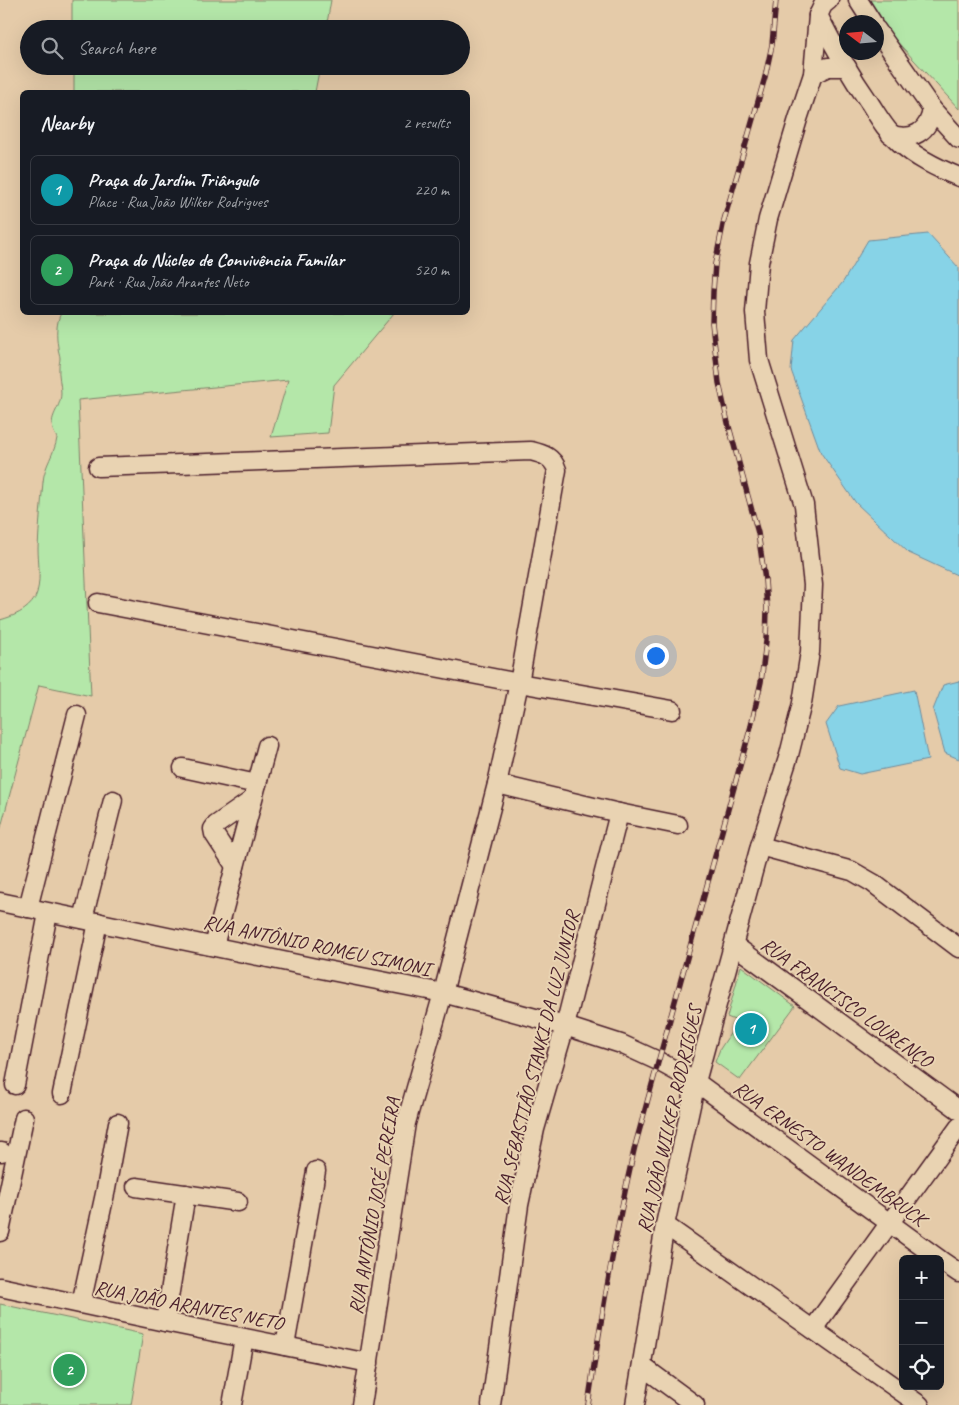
<!DOCTYPE html>
<meta charset="utf-8">
<style>
:root{--surface:#171b24;--page:#20242c;--text:#f1f3f6;--muted:#9ea1a6;--line:#363941;--accent:#1f6fb2}
body{margin:0;font-family:Caveat,sans-serif;background:var(--page);color:var(--text)}
.controls{position:absolute;right:15px;bottom:15px;display:grid;overflow:hidden;border-radius:8px;box-shadow:0 5px 20px #0002}
.controls button{width:45px;height:45px;display:grid;place-items:center;padding:0;border:0;border-bottom:1px solid var(--line);background:var(--surface);color:var(--text);font:25px sans-serif}
.compass{position:absolute;left:839px;top:15px;width:45px;height:45px;border-radius:50%;background:var(--surface);box-shadow:0 5px 20px #0002;rotate:286deg}
.you{position:absolute;left:655px;top:655px;width:18px;height:18px;margin:-12px;border:4px solid #fff;border-radius:50%;background:#1a73e8;box-shadow:0 0 0 8px #1a73e833}
.badge{display:grid;place-items:center;width:32px;height:32px;border-radius:50%;background:var(--accent);color:#fff;font-size:16px;font-weight:700}
.pin{position:absolute;translate:-50% -50%;border:2px solid #fff;box-shadow:0 1px 5px #0006}
.list{margin:0;padding:0;list-style:none}
h2{display:flex;justify-content:space-between;align-items:center;height:65px;margin:0;padding:0 20px;font-size:21px}
h2 small{font-size:16px;font-weight:400;color:var(--muted)}
.list li{display:grid;grid-template-columns:32px 1fr auto;gap:15px;align-items:center;box-sizing:border-box;height:70px;margin:0 10px 10px;padding:0 10px;border:1px solid var(--line);border-radius:8px}
.list b{display:block;font-size:19px;white-space:nowrap}
.list p{margin:0;font-size:16px;white-space:nowrap;color:var(--muted)}
.list em{font-size:16px;font-style:normal;color:var(--muted)}
.icon{flex:none;width:28px;height:28px;fill:none;stroke:currentColor;stroke-width:2;stroke-linecap:round;stroke-linejoin:round}
.map{position:relative;flex:none;width:959px;height:1405px;overflow:hidden}
.search{position:absolute;background:var(--surface);box-shadow:0 5px 20px #0002;left:20px;top:20px;width:450px;height:55px;display:flex;align-items:center;gap:12px;box-sizing:border-box;padding:0 18px;border-radius:28px;color:var(--muted);font-size:19px}
.panel{position:absolute;background:var(--surface);box-shadow:0 5px 20px #0002;left:20px;top:90px;width:450px;height:225px;border-radius:8px}
.map>svg:first-child{display:block}
</style>
<div class="map">
<svg width="959" height="1405" viewBox="0 0 959 1405">
<rect width="100%" height="100%" fill="#e5cba9"/>
<filter id="ink" filterUnits="userSpaceOnUse"><feTurbulence type="fractalNoise" baseFrequency=".02" numOctaves="2"/><feDisplacementMap in="SourceGraphic" scale="10" xChannelSelector="R" yChannelSelector="G"/><feConvolveMatrix kernelMatrix="1 2 1 2 8 2 1 2 1" color-interpolation-filters="sRGB"/></filter>
<g filter="url(#ink)">
<g fill="#b4e7a9" stroke="#7f836a">
<polygon points="72,0 331,0 326,29 72,29"/>
<polygon points="864,0 959,0 959,109 869,11"/>
<polygon points="74,66 320,66 315,92 74,92"/>
<path d="M61,313H394L334,385L328,433L271,437L288,380L78,400L91,696L39,685L0,831V620C14,616 27,611 35,598C42,583 38,563 38,548C39,526 41,504 43,482C44,466 55,453 57,438C44,418 61,411 61,393C61,384 58,375 59,366C59,364 60,361 60,358C60,355 58,351 58,347C56,335 56,323 61,313Z"/>
<polygon points="741,966 795,1006 740,1080 715,1062 720,1049 743,1014 737,1021 727,1017"/>
<polygon points="0,1304 143,1334 131,1405 0,1405"/>
</g>
<g fill="#87d3e7" stroke="#6f8b9c">
<polygon points="928,234 959,268 959,576 909,553 856,503 821,453 791,370 794,340 843,282 868,240"/>
<polygon points="959,681 959,759 945,753 933,710 943,685"/>
<polygon points="914,690 928,760 860,774 840,768 826,724 839,706"/>
</g>
<g fill="none" stroke-linecap="round" stroke-linejoin="round">
<defs>
<g id="minor">
<polyline points="858,0 872,22"/>
<path d="M818,15C833,45 850,75 869,102C878,116 886,131 899,142C916,158 937,168 959,177"/>
<polyline points="876,29 932,109 959,139"/>
<polyline points="813,74 828,67 847,67"/>
<path d="M890,134C912,142 929,132 932,109"/>
<path d="M98,467L531,451C543,454 553,457 557,470L519,683L497,784L443,993L406,1123L362,1405"/>
<polyline points="98,603 519,683 672,710"/>
<polyline points="183,768 257,784"/>
<polyline points="497,784 619,813 678,825"/>
<polyline points="760,846 852,871 873,883 959,948"/>
<polyline points="235,866 214,834 213,829 216,825 252,800"/>
<polyline points="0,902 316,968 443,993 565,1026 621,1044 658,1061 696,1082 939,1259"/>
<polyline points="28,908 77,715"/>
<polyline points="83,919 113,800"/>
<polyline points="734,945 959,1110"/>
<polyline points="214,946 267,746"/>
<polyline points="15,1085 48,913"/>
<polyline points="62,1094 98,922"/>
<polyline points="0,1152 2,1152"/>
<polyline points="136,1187 238,1202"/>
<polyline points="665,1225 920,1405"/>
<polyline points="0,1232 24,1118"/>
<polyline points="940,1260 959,1273"/>
<polyline points="0,1287 165,1322 369,1363"/>
<polyline points="81,1304 106,1189 118,1123"/>
<polyline points="165,1322 186,1194"/>
<polyline points="813,1329 959,1127"/>
<polyline points="285,1346 316,1171"/>
<polyline points="642,1366 695,1405"/>
<polyline points="232,1405 244,1338"/>
<polyline points="491,1405 519,1205 535,1129 565,1026 619,813"/>
<polyline points="635,1405 665,1225 696,1082 760,846 789,755 802,703 810,652 813,585 804,505 759,360 755,312 759,263 768,219 798,119 813,74 818,16 823,5 829,0"/>
</g>
</defs>
<use href="#minor" stroke="#4a1f2b" stroke-width="21"/>
<use href="#minor" stroke="#e9d3b2" stroke-width="18"/>
<defs>
<path id="rail" d="M588,1405C601,1318 615,1232 635,1146L751,726L761,682L766,641L767,609L765,580L758,533L728,423L719,383L712,323L713,292L715,264L724,220L765,77L772,45L776,0"/>
</defs>
<use href="#rail" stroke="#4a1f2b" stroke-width="5.5"/>
<use href="#rail" stroke="#e9d3b2" stroke-width="4" stroke-dasharray="11" stroke-linecap="butt"/>
</g>
</g>
<g text-anchor="middle" stroke-width="4" stroke-linejoin="round" paint-order="stroke">
<g font-size="20" fill="#4a1f2b" stroke="#e9d3b2">
<text transform="translate(317 945) rotate(12)" y="7">RUA ANTÔNIO ROMEU SIMONI</text>
<text transform="translate(847 1002) rotate(36)" y="7">RUA FRANCISCO LOURENÇO</text>
<text transform="translate(536 1058) rotate(-76)" y="7">RUA SEBASTIÃO STANKI DA LUZ JUNIOR</text>
<text transform="translate(669 1119) rotate(-77)" y="7">RUA JOÃO WILKER RODRIGUES</text>
<text transform="translate(830 1153) rotate(36)" y="7">RUA ERNESTO WANDEMBRUCK</text>
<text transform="translate(374 1206) rotate(-80)" y="7">RUA ANTÔNIO JOSÉ PEREIRA</text>
<text transform="translate(189 1305) rotate(11)" y="7">RUA JOÃO ARANTES NETO</text>
</g>
</g>
</svg>
<div class="controls">
<button>+</button>
<button>−</button>
<button><svg class="icon" aria-label="locate" viewBox="0 0 24 24"><circle cx="12" cy="12" r="6"/><path d="M12 2v4M12 18v4M2 12h4M18 12h4"/></svg></button>
</div>
<svg class="compass" viewBox="-18 -18 36 36"><path d="M0-13l5 13h-10z" fill="#e53935"/><path d="M0 13l5-13h-10z" fill="#9ea1a6"/></svg>
<div class="you"></div>
<div class="pin badge" style="left:751px;top:1029px;background:#0f9aa8">1</div>
<div class="pin badge" style="left:69px;top:1370px;background:#2e9e5b">2</div>
<div class="search"><svg class="icon" aria-label="search" viewBox="0 0 24 24"><circle cx="10" cy="10" r="6"/><path d="M15 15l6 6"/></svg>Search here</div>
<section class="panel">
<h2>Nearby<small>2 results</small></h2>
<ul class="list">
<li><span class="badge" style="background:#0f9aa8">1</span><div><b>Praça do Jardim Triângulo</b><p>Place · Rua João Wilker Rodrigues</p></div><em>220 m</em></li>
<li><span class="badge" style="background:#2e9e5b">2</span><div><b>Praça do Núcleo de Convivência Familar</b><p>Park · Rua João Arantes Neto</p></div><em>520 m</em></li>
</ul>
</section>
</div>
